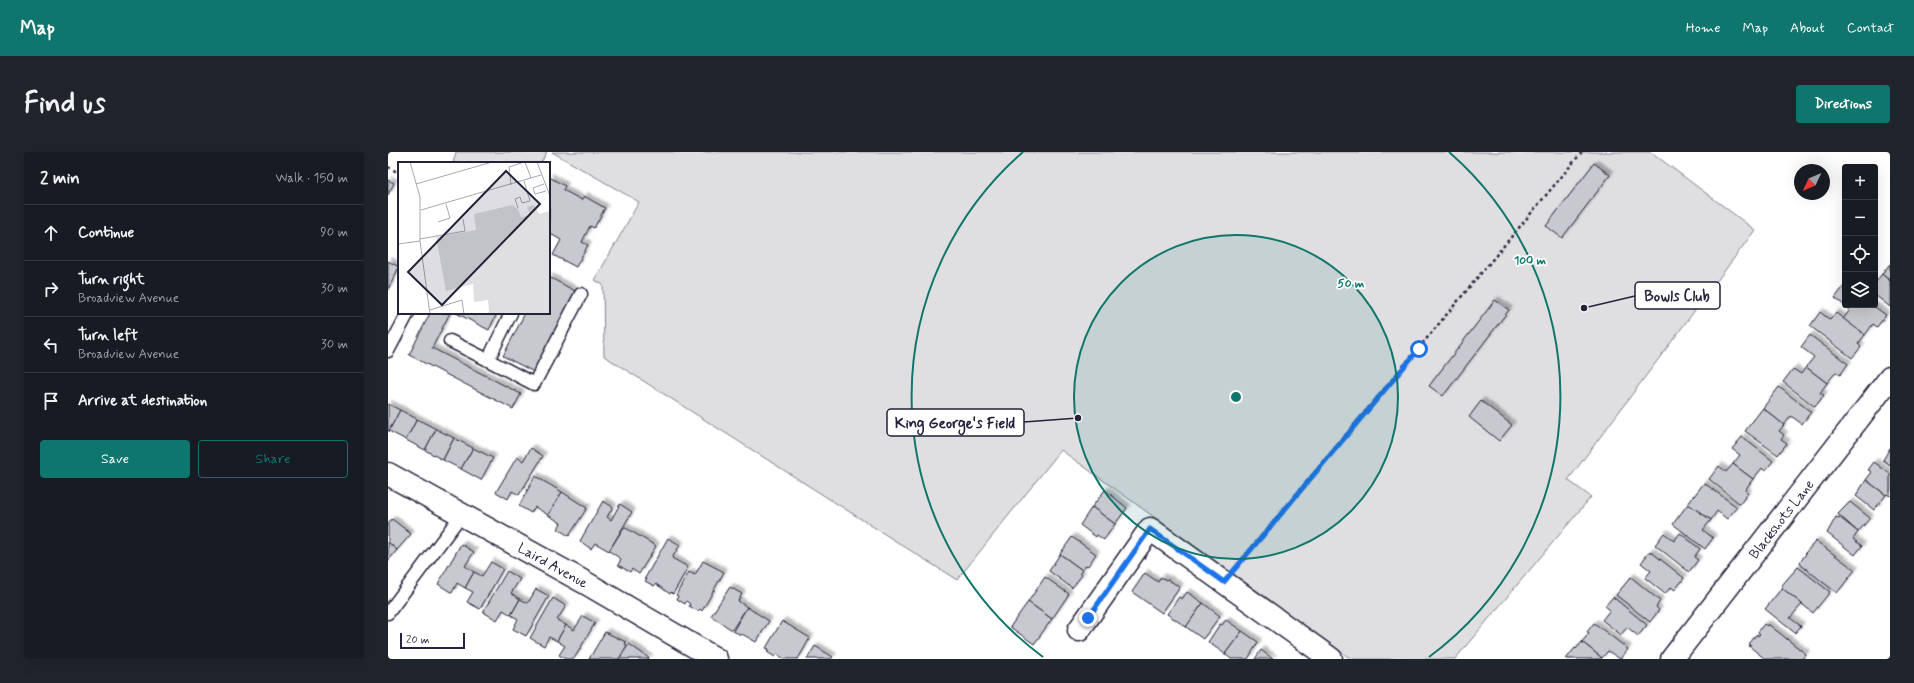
<!DOCTYPE html>
<meta charset="utf-8">
<style>
:root{--surface:#171b24;--page:#20242c;--text:#f1f3f6;--muted:#9ea1a6;--line:#363941;--accent:#0f766e}
body{margin:0;font-family:Mynerve,sans-serif;background:var(--page);color:var(--text)}
.controls{position:absolute;right:12px;top:12px;display:grid;overflow:hidden;border-radius:4px;box-shadow:0 4px 16px #0002}
.controls button{width:36px;height:36px;display:grid;place-items:center;padding:0;border:0;border-bottom:1px solid var(--line);background:var(--surface);color:var(--text);font:20px sans-serif}
.compass{position:absolute;left:1406px;top:12px;width:36px;height:36px;border-radius:50%;background:var(--surface);box-shadow:0 4px 16px #0002;rotate:226deg}
.scale{position:absolute;left:12px;bottom:10px;width:65px;box-sizing:border-box;padding-left:4px;border:2px solid #22223b;border-top:0;font-size:11px;line-height:14px;white-space:nowrap;color:#22223b;-webkit-text-stroke:3px #fff;paint-order:stroke}
.stop{position:absolute;width:12px;height:12px;margin:-9px;border:3px solid #1a73e8;border-radius:50%;background:#fff}
.stop.end{background:#1a73e8;border-color:#fff;box-shadow:0 1px 4px #0008}
.list{margin:0;padding:0;list-style:none}
h2{display:flex;justify-content:space-between;align-items:center;height:52px;margin:0;padding:0 16px;font-size:17px}
h2 small{font-size:13px;font-weight:400;color:var(--muted)}
.list li{display:grid;grid-template-columns:26px 1fr auto;gap:12px;align-items:center;box-sizing:border-box;height:56px;padding:0 16px;border-top:1px solid var(--line)}
.list b{display:block;font-size:15px;white-space:nowrap}
.list p{margin:0;font-size:13px;white-space:nowrap;color:var(--muted)}
.list em{font-size:13px;font-style:normal;color:var(--muted)}
.actions{display:flex;gap:8px;padding:12px 16px}
.actions a{flex:1;padding:9px 0;border:1px solid var(--accent);border-radius:4px;text-align:center;font-size:14px;color:var(--accent)}
.actions .main{background:var(--accent);color:#fff}
.icon{flex:none;width:22px;height:22px;fill:none;stroke:currentColor;stroke-width:2;stroke-linecap:round;stroke-linejoin:round}
.map{position:relative;flex:none;width:1502px;height:507px;overflow:hidden;border-radius:4px}
header{display:flex;align-items:center;gap:24px;box-sizing:border-box;height:56px;padding:0 20px;background:var(--accent);color:#fff}
header strong{font-size:19px}
nav{display:flex;gap:22px;margin-inline-start:auto;font-size:14px}
.intro{display:flex;align-items:center;justify-content:space-between;box-sizing:border-box;height:96px;padding:0 24px}
h1{margin:0;font-size:28px}
.button{padding:10px 18px;border-radius:4px;background:var(--accent);color:#fff;font-size:14px;font-weight:700}
main{display:flex;gap:24px;padding:0 24px}
aside{flex:1;background:var(--surface);border-radius:4px;box-shadow:0 4px 16px #0002}
.map>svg:first-child{display:block}
</style>
<header>
<strong>Map</strong>
<nav><a>Home</a><a>Map</a><a>About</a><a>Contact</a></nav>
</header>
<div class="intro"><h1>Find us</h1><a class="button">Directions</a></div>
<main>
<aside>
<h2>2 min<small>Walk · 150 m</small></h2>
<ul class="list">
<li><svg class="icon" aria-label="ahead" viewBox="0 0 24 24"><path d="M12 20V5M6 11l6-6 6 6"/></svg><div><b>Continue</b></div><em>90 m</em></li>
<li><svg class="icon" aria-label="right" viewBox="0 0 24 24"><path d="M7 20v-9h11M14 6l5 5-5 5"/></svg><div><b>Turn right</b><p>Broadview Avenue</p></div><em>30 m</em></li>
<li><svg class="icon" aria-label="left" viewBox="0 0 24 24"><path d="M17 20v-9H6M10 6l-5 5 5 5"/></svg><div><b>Turn left</b><p>Broadview Avenue</p></div><em>30 m</em></li>
<li><svg class="icon" aria-label="arrive" viewBox="0 0 24 24"><path d="M6 21V4h12l-3 4 3 4H6"/></svg><div><b>Arrive at destination</b></div></li>
</ul>
<div class="actions"><a class="main">Save</a><a>Share</a></div>
</aside>
<div class="map">
<svg width="1502" height="507" viewBox="0 0 1502 507">
<defs>
<filter id="shadow"><feDropShadow dx="3.5" dy="-3.5" stdDeviation="1" flood-color="#0004"/></filter>
</defs>
<rect width="100%" height="100%" fill="#fff"/>
<filter id="ink" filterUnits="userSpaceOnUse"><feTurbulence type="fractalNoise" baseFrequency=".025" numOctaves="2"/><feDisplacementMap in="SourceGraphic" scale="8" xChannelSelector="R" yChannelSelector="G"/><feConvolveMatrix kernelMatrix="1 2 1 2 8 2 1 2 1" color-interpolation-filters="sRGB"/></filter>
<g filter="url(#ink)">
<g fill="#dfdfe2" stroke="#80808e">
<polygon points="68,0 159,0 153,11 65,11"/>
<polygon points="164,0 1263,0 1367,78 1180,328 1203,345 1067,507 963,507 673,298 569,428 216,204 215,133 207,128 251,50"/>
</g>
<g fill="#c8c8cf" stroke="#22223b" filter="url(#shadow)">
<polygon points="1206,11 1222,23 1174,86 1158,74"/>
<polygon points="161,25 177,34 175,38 194,48 196,44 217,56 206,76 202,74 194,90 200,93 188,115 165,103 173,88 161,81"/>
<polygon points="0,28 6,31 0,43"/>
<polygon points="0,109 11,115 0,138"/>
<polygon points="1502,112 1502,129 1494,122"/>
<polygon points="1494,122 1502,129 1502,155 1487,143 1487,131"/>
<polygon points="161,125 187,139 146,220 115,204 137,161 161,161"/>
<polygon points="1457,133 1457,153 1484,153 1498,163 1489,175 1485,172 1477,183 1455,167 1462,158 1447,146"/>
<polygon points="1107,148 1121,158 1055,244 1041,234"/>
<polygon points="1432,160 1442,168 1448,161 1477,183 1470,192 1473,195 1464,206 1422,174"/>
<polygon points="42,161 62,161 44,196 133,242 125,257 21,203"/>
<polygon points="68,161 109,161 101,178"/>
<polygon points="1422,183 1460,212 1452,223 1448,220 1439,231 1418,215 1426,205 1413,195"/>
<polygon points="1418,215 1439,231 1432,241 1436,243 1427,255 1395,230 1405,217 1413,222"/>
<polygon points="1391,235 1423,260 1414,272 1403,264 1396,273 1375,256"/>
<polygon points="1093,249 1124,273 1111,289 1081,265"/>
<polygon points="0,252 12,258 1,279 0,279"/>
<polygon points="1375,256 1396,273 1391,279 1396,283 1393,287 1399,291 1390,303 1357,279"/>
<polygon points="12,258 29,267 18,288 1,279"/>
<polygon points="29,267 48,277 37,298 18,288"/>
<polygon points="48,277 66,286 55,308 37,298"/>
<polygon points="1354,285 1385,309 1377,319 1374,316 1365,327 1345,312 1352,303 1344,297"/>
<polygon points="66,286 85,296 73,317 55,308"/>
<polygon points="85,296 105,306 93,328 73,317"/>
<polygon points="143,296 155,304 131,343 124,339 120,347 108,340 129,305 135,309"/>
<polygon points="1502,296 1502,313 1495,308"/>
<polygon points="1486,310 1502,322 1502,344 1499,342 1498,343 1478,328 1484,320 1480,318"/>
<polygon points="1345,312 1365,327 1357,338 1360,341 1352,352 1321,327 1331,314 1338,320"/>
<polygon points="147,324 174,340 160,363 147,355 143,361 131,354"/>
<polygon points="1478,328 1498,343 1486,358 1468,344"/>
<polygon points="1316,331 1349,355 1339,367 1329,359 1323,368 1300,352"/>
<polygon points="717,338 739,356 727,372 704,355"/>
<polygon points="174,340 199,356 181,384 170,377 173,371 160,363"/>
<polygon points="215,349 225,355 219,365 223,368 232,352 244,360 221,399 207,391 203,397 192,389"/>
<polygon points="1462,350 1482,366 1470,380 1450,362"/>
<polygon points="1300,352 1323,368 1315,378 1325,386 1317,397 1285,372"/>
<polygon points="704,355 727,372 716,388 709,383 708,385 692,373"/>
<polygon points="1448,365 1450,366 1451,365 1470,380 1465,387 1474,394 1467,403 1439,381"/>
<polygon points="4,367 23,382 9,398 0,390 0,372"/>
<polygon points="236,375 268,394 251,422 244,417 242,420 230,413 233,407 221,399"/>
<polygon points="1276,381 1286,389 1292,381 1312,397 1306,405 1310,408 1301,420 1267,393"/>
<polygon points="684,385 708,402 700,414 698,413 694,418 672,402"/>
<polygon points="280,386 292,393 284,406 300,415 285,442 283,440 282,442 268,432 266,434 257,429 259,427 257,426"/>
<polygon points="1428,389 1467,418 1449,441 1413,413 1412,410 1418,402 1417,401"/>
<polygon points="0,390 9,398 0,409"/>
<polygon points="73,392 86,400 77,414 86,420 77,436 69,431 64,441 50,432"/>
<polygon points="1262,399 1296,426 1287,438 1283,435 1277,442 1257,426 1263,419 1253,411"/>
<polygon points="672,402 694,418 692,421 694,423 684,436 661,419"/>
<polygon points="315,409 336,420 314,459 312,457 310,459 301,454 302,452 298,449 297,452 289,447 290,444 288,443 301,420 307,423"/>
<polygon points="103,410 115,417 92,457 79,450 85,440 77,436 86,420 94,424"/>
<polygon points="1410,415 1442,440 1425,461 1394,436 1394,433"/>
<polygon points="119,419 132,427 123,441 132,447 123,463 115,458 109,468 95,460"/>
<polygon points="757,421 770,430 773,425 778,428 779,427 792,435 774,461 744,440"/>
<polygon points="657,425 681,442 664,467 640,450"/>
<polygon points="1243,425 1272,449 1268,455 1271,458 1262,470 1228,443"/>
<polygon points="342,435 354,442 350,449 359,455 344,478 323,464"/>
<polygon points="1394,436 1414,452 1402,466 1413,474 1407,481 1377,457"/>
<polygon points="148,437 161,444 138,484 125,477 130,467 123,463 132,447 140,451"/>
<polygon points="799,440 815,451 798,475 779,462 791,445 794,447"/>
<polygon points="1225,445 1259,473 1250,484 1239,475 1233,483 1214,468 1222,458 1217,454"/>
<polygon points="165,446 178,454 169,468 178,473 169,489 161,485 156,494 142,486"/>
<polygon points="640,450 664,467 646,492 622,475"/>
<polygon points="815,451 832,464 815,487 798,475"/>
<polygon points="359,455 381,469 368,490 354,482 353,483 345,479"/>
<polygon points="195,464 207,471 186,507 177,507 171,503 177,494 169,489 178,473 186,478"/>
<polygon points="838,468 854,479 837,502 820,490 832,472 834,473"/>
<polygon points="394,469 422,486 410,507 396,507 389,502 387,505 379,500 381,497 378,496"/>
<polygon points="1206,471 1240,497 1232,507 1220,499 1214,506 1194,490 1201,481 1199,480"/>
<polygon points="1376,472 1379,474 1380,472 1418,502 1414,507 1377,507 1361,494 1363,493 1361,492 1369,482 1370,484 1372,482 1370,480"/>
<polygon points="854,479 870,490 860,507 843,507 837,502"/>
<polygon points="217,480 238,490 237,492 239,493 231,507 201,507"/>
<polygon points="1194,490 1214,506 1213,507 1178,507 1187,496 1188,497"/>
<polygon points="241,492 261,506 261,507 231,507"/>
<polygon points="427,494 445,505 443,507 419,507"/>
<polygon points="873,498 885,507 867,507"/>
</g>
<g fill="none" stroke-linecap="round" stroke-linejoin="round">
<defs>
<g id="service">
<polyline points="123,161 100,208 146,232 193,142"/>
<polyline points="62,189 100,208"/>
<polyline points="0,199 20,161"/>
<polyline points="0,461 74,362"/>
</g>
<g id="minor">
<polyline points="0,322 196,430 328,507"/>
<polyline points="691,478 762,377 943,507"/>
</g>
<polyline id="tertiary" points="1284,507 1502,226"/>
</defs>
<use href="#service" stroke="#22223b" stroke-width="15"/>
<use href="#minor" stroke="#22223b" stroke-width="25"/>
<use href="#tertiary" stroke="#22223b" stroke-width="25"/>
<g stroke="#22223b" stroke-width="2.5" stroke-dasharray="3 3" stroke-linecap="butt">
<polyline points="0,15 11,21"/>
<polyline points="850,413 1194,0"/>
</g>
<use href="#service" stroke="#fff" stroke-width="12"/>
<use href="#minor" stroke="#fff" stroke-width="22"/>
<use href="#tertiary" stroke="#fff" stroke-width="22"/>
</g>
</g>
<g fill="none" stroke-linecap="round" stroke-linejoin="round" filter="url(#ink)">
<polyline stroke="#1a73e8" stroke-width="5" points="700,466 762,377 836,430 1031,197"/>
</g>
<circle cx="848" cy="245" r="162" fill="#0f766e" fill-opacity=".12"/>
<g fill="none" stroke="#0f766e" stroke-width="2">
<circle cx="848" cy="245" r="162"/>
<path d="M655 505A324 324 0 0 1 635 0M1061 0A324 324 0 0 1 1041 505"/>
</g>
<g text-anchor="middle" stroke-width="3.5" stroke-linejoin="round" paint-order="stroke">
<g font-size="14" fill="#22223b" stroke="#fff">
<text transform="translate(1393 367) rotate(-52)" y="5">Blackshots Lane</text>
<text transform="translate(165 413) rotate(29)" y="5">Laird Avenue</text>
</g>
</g>
<g transform="translate(10 10)">
<rect width="152" height="152" fill="#fff"/>
<path d="M114,43L120,47L123,55L132,53L129,45L136,43L141,52L152,49V152H87L91,150L90,138L76,140L75,122L48,129L38,75L78,68L76,52Z" fill="#dfdfe2"/>
<path fill="none" stroke="#a7a7b1" stroke-width="1" d="M12,0L22,35V79L32,152M127,0L133,16M139,0L152,34M18,22L94,0M146,22L135,26L137,32L148,29M113,23L111,5L126,0M120,46L117,37L122,35L124,41L132,39L126,19M23,48L143,13M40,60L52,56L48,42M22,77L67,69L65,57M0,82L22,79M32,148L64,138L66,152"/>
<path fill="#22223b" fill-opacity="0.15" stroke="#22223b" stroke-width="2" d="M108,9L142,42L44,143L10,110Z"/>
<rect width="152" height="152" fill="none" stroke="#22223b" stroke-width="2"/>
</g>
<circle cx="848" cy="245" r="6" fill="#0f766e" stroke="#fff" stroke-width="2"/>
<g font-size="12" text-anchor="middle" font-weight="bold" fill="#0f766e" stroke="#fff" stroke-width="3.5" stroke-linejoin="round" paint-order="stroke">
<text x="1142" y="112">100 m</text>
<text x="963" y="135">50 m</text>
</g>
<path fill="none" stroke="#22223b" stroke-width="1.5" d="M1196 156L1247 144M690 266L636 270"/>
<g fill="#22223b" stroke="#fff" stroke-width="1.5">
<circle cx="1196" cy="156" r="4"/>
<circle cx="690" cy="266" r="4"/>
</g>
<g fill="#fff" stroke="#22223b" stroke-width="1.5">
<rect x="1247" y="130" width="85" height="27" rx="4"/>
<rect x="499" y="257" width="137" height="27" rx="4"/>
</g>
<g font-size="15" text-anchor="middle" font-weight="bold" fill="#22223b">
<text x="1289" y="149">Bowls Club</text>
<text x="567" y="276">King George's Field</text>
</g>
</svg>
<div class="controls">
<button>+</button>
<button>−</button>
<button><svg class="icon" aria-label="locate" viewBox="0 0 24 24"><circle cx="12" cy="12" r="6"/><path d="M12 2v4M12 18v4M2 12h4M18 12h4"/></svg></button>
<button><svg class="icon" aria-label="layers" viewBox="0 0 24 24"><path d="M12 4l9 5-9 5-9-5zM3 14l9 5 9-5"/></svg></button>
</div>
<svg class="compass" viewBox="-18 -18 36 36"><path d="M0-13l5 13h-10z" fill="#e53935"/><path d="M0 13l5-13h-10z" fill="#9ea1a6"/></svg>
<div class="scale">20 m</div>
<div class="stop" style="left:1031px;top:197px"></div>
<div class="stop end" style="left:700px;top:466px"></div>
</div>
</main>
